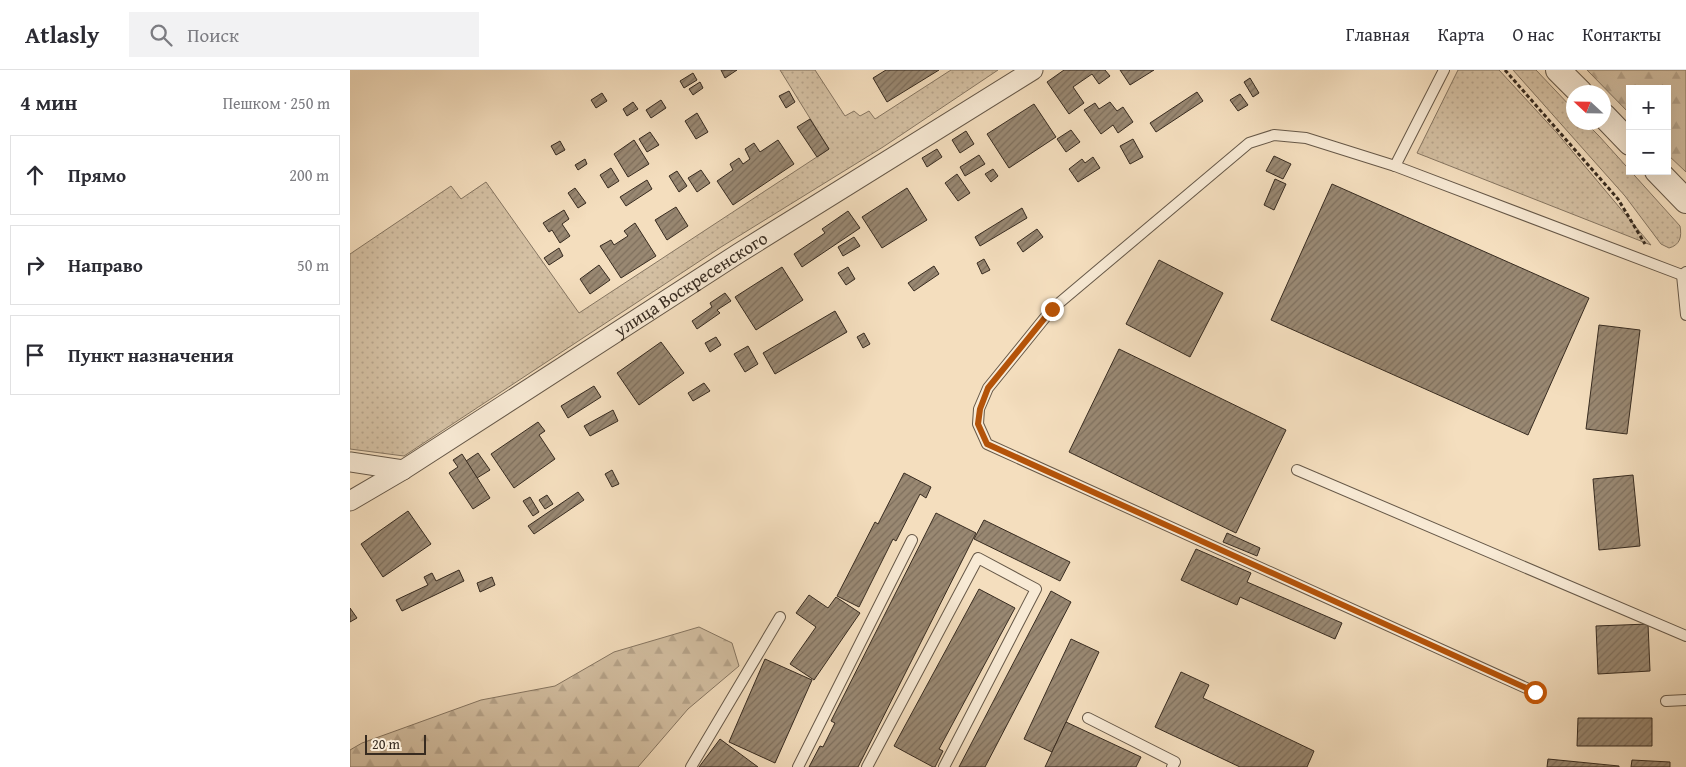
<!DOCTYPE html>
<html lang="ru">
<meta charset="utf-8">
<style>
:root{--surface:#fff;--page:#f2f2f3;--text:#2b2b33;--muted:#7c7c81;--line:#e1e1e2}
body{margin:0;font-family:"Gentium Book Plus",serif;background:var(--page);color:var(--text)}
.controls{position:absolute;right:15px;top:15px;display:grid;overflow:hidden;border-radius:0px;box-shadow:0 5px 20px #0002}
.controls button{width:45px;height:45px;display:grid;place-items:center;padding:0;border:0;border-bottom:1px solid var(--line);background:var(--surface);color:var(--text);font:25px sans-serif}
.compass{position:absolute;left:1216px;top:15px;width:45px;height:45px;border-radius:50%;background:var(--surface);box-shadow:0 5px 20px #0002;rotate:292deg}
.scale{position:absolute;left:15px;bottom:12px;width:61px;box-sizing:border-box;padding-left:5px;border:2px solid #372b20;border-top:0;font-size:14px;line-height:18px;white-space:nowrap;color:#372b20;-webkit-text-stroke:4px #f8ead5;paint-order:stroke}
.stop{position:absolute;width:15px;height:15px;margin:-11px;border:4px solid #b45309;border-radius:50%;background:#fff}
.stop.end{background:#b45309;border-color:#fff;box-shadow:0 1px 5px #0008}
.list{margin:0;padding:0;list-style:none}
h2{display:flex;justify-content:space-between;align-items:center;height:65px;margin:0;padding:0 20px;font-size:21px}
h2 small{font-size:16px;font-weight:400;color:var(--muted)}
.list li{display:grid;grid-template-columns:32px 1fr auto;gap:15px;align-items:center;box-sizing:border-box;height:80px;margin:0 10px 10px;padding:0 10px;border:1px solid var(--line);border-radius:0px}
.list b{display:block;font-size:19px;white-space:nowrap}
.list em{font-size:16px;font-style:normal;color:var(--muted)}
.icon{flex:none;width:28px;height:28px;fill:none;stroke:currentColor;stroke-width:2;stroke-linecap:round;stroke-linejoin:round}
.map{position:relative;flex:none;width:1336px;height:697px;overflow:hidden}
header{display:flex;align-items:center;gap:30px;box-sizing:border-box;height:70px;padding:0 25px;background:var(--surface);border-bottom:1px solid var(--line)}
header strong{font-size:24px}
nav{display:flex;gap:28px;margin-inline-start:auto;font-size:18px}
.search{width:350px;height:45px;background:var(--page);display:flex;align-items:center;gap:12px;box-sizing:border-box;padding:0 18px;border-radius:0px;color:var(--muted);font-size:19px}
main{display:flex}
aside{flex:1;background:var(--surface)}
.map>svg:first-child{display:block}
</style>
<header>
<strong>Atlasly</strong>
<div class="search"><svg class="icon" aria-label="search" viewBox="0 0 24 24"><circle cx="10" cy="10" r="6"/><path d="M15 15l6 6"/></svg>Поиск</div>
<nav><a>Главная</a><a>Карта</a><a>О нас</a><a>Контакты</a></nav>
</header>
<main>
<aside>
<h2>4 мин<small>Пешком · 250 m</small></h2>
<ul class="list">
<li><svg class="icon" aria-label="ahead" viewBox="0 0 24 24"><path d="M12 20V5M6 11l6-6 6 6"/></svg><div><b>Прямо</b></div><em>200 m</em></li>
<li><svg class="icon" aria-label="right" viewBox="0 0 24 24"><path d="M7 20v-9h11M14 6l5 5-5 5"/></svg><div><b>Направо</b></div><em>50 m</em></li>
<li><svg class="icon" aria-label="arrive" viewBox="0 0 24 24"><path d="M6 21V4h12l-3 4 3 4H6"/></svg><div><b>Пункт назначения</b></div></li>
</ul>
</aside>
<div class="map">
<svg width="1336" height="697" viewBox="0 0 1336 697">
<defs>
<pattern id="grass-dots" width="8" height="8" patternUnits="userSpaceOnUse" patternTransform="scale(1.25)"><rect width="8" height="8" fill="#d4c0a3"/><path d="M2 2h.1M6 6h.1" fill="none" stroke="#b7a58c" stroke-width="1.8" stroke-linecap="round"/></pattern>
<pattern id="forest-firs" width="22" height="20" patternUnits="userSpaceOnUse" patternTransform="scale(1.25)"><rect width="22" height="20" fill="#d4c0a3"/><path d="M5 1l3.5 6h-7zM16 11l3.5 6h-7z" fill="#b7a58c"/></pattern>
<pattern id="building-hatch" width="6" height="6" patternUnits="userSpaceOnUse" patternTransform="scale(1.25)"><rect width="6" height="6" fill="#998872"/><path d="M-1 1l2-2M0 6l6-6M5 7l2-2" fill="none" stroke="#7e6f5d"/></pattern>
</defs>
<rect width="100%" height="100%" fill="#f4debe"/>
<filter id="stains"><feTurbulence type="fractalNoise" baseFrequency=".004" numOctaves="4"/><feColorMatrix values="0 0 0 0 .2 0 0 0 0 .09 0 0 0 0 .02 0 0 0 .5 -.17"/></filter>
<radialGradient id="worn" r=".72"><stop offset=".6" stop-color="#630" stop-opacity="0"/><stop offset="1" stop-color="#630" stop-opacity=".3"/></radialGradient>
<g fill="url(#grass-dots)" stroke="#867662">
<polygon points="430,0 465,0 495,46 504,41 510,46 519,41 525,49 601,0 648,0 533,77 371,177 54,386 0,379 0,184 101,116 111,129 136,112 229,243 479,79"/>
<polygon points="1108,0 1149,0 1207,63 1301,175 1067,83"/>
<path d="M1163,0H1186L1223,39L1224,52L1236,53L1249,66L1330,156C1332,167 1330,175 1319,178L1311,174L1275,126Z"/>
</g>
<g fill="url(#forest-firs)" stroke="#867662">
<polygon points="1237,0 1336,0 1336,102 1317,84 1317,19 1280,19 1280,44"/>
<polygon points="349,557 382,573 389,596 338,639 288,697 0,697 0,680 12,673 131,630 205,616 264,582"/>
</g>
<g fill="url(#building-hatch)" stroke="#372b20">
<polygon points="371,0 387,0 375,8"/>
<polygon points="536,0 589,0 537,32 523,8"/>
<polygon points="714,0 755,0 760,6 749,14 742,4 723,17 734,33 719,44 697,12"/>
<polygon points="770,0 804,0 780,15"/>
<polygon points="343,3 347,10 334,18 330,11"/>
<polygon points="900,8 909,23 903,27 894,12"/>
<polygon points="350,12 353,18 343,25 339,19"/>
<polygon points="439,21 445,32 436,38 429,26"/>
<polygon points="847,22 853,31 806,62 800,53"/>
<polygon points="252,23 257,31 246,38 241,30"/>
<polygon points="890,24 898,35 888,41 880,30"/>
<polygon points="311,30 316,38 301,48 296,40"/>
<polygon points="283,32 288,39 277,46 273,39"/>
<polygon points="760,32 767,41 773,37 783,52 768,63 763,55 751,64 734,40 745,33 749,39"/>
<polygon points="684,34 706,67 659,98 637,64"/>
<polygon points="347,43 358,62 346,69 335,51"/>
<polygon points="460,49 479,79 467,87 447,57"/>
<polygon points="721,60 730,72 716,82 707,69"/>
<polygon points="616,61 624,74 610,83 602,70"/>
<polygon points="300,62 309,75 297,82 289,69"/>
<polygon points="783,69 793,87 780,94 770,76"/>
<polygon points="284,70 299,94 278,107 264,84"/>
<polygon points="428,70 444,94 383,135 367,111 383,100 380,94 389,88 393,94 400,89 395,79 404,73 410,82"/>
<polygon points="210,71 215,80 206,85 201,76"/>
<polygon points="587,79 592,87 577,97 572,88"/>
<polygon points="629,85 635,94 615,106 610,97"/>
<polygon points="924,86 941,94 933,109 916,101"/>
<polygon points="743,87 750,98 728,112 719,99 732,89 735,93"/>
<polygon points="235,89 237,94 228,100 225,95"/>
<polygon points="261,98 269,111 258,118 250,105"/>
<polygon points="643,99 648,106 641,112 635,104"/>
<polygon points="351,100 360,113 347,122 338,108"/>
<polygon points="327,101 337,116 329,122 319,106"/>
<polygon points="607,104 620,123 608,131 595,113"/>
<polygon points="925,109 936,114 924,140 914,135"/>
<polygon points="297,110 302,119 276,136 270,127"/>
<polygon points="982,114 1239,228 1178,365 921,250"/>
<polygon points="225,118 236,133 228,138 218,123"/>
<polygon points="557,118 577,150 532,178 512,147"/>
<polygon points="326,137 338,156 317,170 305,150"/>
<polygon points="672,138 677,148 630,176 625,167"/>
<polygon points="214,140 219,149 212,154 220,166 210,173 202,160 199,162 193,153"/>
<polygon points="498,141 510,158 452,197 444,184 475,163 472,159"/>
<polygon points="285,153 306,186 271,208 250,176 261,170 264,175 278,166 274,161"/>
<polygon points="687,159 693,167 673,182 667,173"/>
<polygon points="504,167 510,176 493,186 488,177"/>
<polygon points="209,178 213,186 199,195 194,188"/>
<polygon points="634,189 640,200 632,204 627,193"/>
<polygon points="809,190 873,223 840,287 776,254"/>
<polygon points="249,195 260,210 240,224 230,209"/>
<polygon points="584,196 589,204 564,221 558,213"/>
<polygon points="432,197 453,230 406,260 385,227"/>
<polygon points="498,197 505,209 496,215 488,203"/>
<polygon points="375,223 381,231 367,240 370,243 347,259 342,251 362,237 360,233"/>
<polygon points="485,241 497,262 425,304 413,283"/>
<polygon points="1249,255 1290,260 1277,364 1236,359"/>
<polygon points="514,263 520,274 513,278 507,267"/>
<polygon points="366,267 371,275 360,282 355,273"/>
<polygon points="311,272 334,303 289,335 267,303"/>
<polygon points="398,276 408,294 395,302 384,284"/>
<polygon points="769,279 936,360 886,463 719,382"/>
<polygon points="354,313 360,321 343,331 338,323"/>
<polygon points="244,316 251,327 218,348 211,336"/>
<polygon points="263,340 268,351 240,366 234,356"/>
<polygon points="188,352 195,361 189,365 205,389 164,418 141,384"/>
<polygon points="128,383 140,400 127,408 116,391"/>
<polygon points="112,384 140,428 123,439 99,403 108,397 103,390"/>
<polygon points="262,400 269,414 262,417 255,404"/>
<polygon points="554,403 581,417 576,428 570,424 546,471 543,469 509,537 487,526 525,452 528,454"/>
<polygon points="1283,405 1290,476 1249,480 1243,409"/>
<polygon points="228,422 234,430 184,464 178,456"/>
<polygon points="197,425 203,434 195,439 189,430"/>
<polygon points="180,427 189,442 183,446 173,431"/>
<polygon points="58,441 81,474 33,507 11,474"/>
<polygon points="586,443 626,463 508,697 459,697 470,676 473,677 485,653 481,651"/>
<polygon points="634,450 720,492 710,511 624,469"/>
<polygon points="877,463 910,478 907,486 873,472"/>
<polygon points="846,479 901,503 897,512 992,553 985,569 890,527 887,535 831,510"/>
<polygon points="109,500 114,511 52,541 46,530 78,515 74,507 82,503 86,511"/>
<polygon points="142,507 145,515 130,522 127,513"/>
<polygon points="629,519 665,538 589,679 593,681 585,697 583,697 544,676"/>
<polygon points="701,521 721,532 635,697 609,697"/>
<polygon points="459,525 478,538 486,527 510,543 464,610 440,594 466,557 446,543"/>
<polygon points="0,538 7,548 0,552"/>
<polygon points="1298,554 1300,601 1248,604 1246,556"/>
<polygon points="721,569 749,582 702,682 674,669"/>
<polygon points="415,589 462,610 425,693 379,672"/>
<polygon points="831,602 859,615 853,628 964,681 957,697 890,697 805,657"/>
<polygon points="1228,648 1302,648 1302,676 1227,676"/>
<polygon points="716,652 791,687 786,697 695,697"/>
<polygon points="370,669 408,697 349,697"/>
<polygon points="1198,689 1269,696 1269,697 1197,697"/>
<polygon points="1282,690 1320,692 1320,697 1281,697"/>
</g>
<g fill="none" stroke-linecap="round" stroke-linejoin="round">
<defs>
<g id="service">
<polyline points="1094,0 1045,96 1332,205"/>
<polyline points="1045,96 956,68 924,65 899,73 702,239 638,318 629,339 628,354 637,374 1185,622"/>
<polyline points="1336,202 1332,205 1336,245"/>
<polyline points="947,400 1336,566"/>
<polyline points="1316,631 1336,630"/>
<polyline points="738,648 825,692 822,697"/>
<polyline points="341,697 430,547"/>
<polyline points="448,697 562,470"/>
<polyline points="517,697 628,488 686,519 594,697"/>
</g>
<g id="minor">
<polyline points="0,392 53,400"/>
<path id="s1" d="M0,431L53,400L389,183L683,0"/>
</g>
<g id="tertiary">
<polyline points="1208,0 1230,22"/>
<polyline points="1254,46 1280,73"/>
<polyline points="1307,101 1336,131"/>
</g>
</defs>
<use href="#service" stroke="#665848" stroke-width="12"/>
<use href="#minor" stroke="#665848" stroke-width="21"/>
<use href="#tertiary" stroke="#665848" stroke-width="26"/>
<polyline stroke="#372b20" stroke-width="3" stroke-dasharray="4 2.5" stroke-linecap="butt" points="1155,0 1268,129 1295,174"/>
<use href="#service" stroke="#f8ead5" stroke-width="10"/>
<use href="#minor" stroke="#f8ead5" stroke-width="19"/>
<use href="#tertiary" stroke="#f8ead5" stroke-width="24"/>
</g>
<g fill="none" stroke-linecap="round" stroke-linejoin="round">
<polyline stroke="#b45309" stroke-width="6" points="702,239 638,318 630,339 628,354 637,374 1185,622"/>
</g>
<g text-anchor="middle" stroke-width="5" stroke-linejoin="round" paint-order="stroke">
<g font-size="18" fill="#372b20" stroke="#f8ead5">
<text dy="6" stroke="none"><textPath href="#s1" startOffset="404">улица Воскресенского</textPath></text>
</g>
</g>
<rect width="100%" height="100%" filter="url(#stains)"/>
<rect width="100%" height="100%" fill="url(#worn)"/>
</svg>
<div class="controls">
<button>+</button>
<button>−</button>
</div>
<svg class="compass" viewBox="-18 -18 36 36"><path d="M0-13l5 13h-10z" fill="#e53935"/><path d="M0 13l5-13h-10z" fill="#7c7c81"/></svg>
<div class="scale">20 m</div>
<div class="stop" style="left:1185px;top:622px"></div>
<div class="stop end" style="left:702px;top:239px"></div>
</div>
</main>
